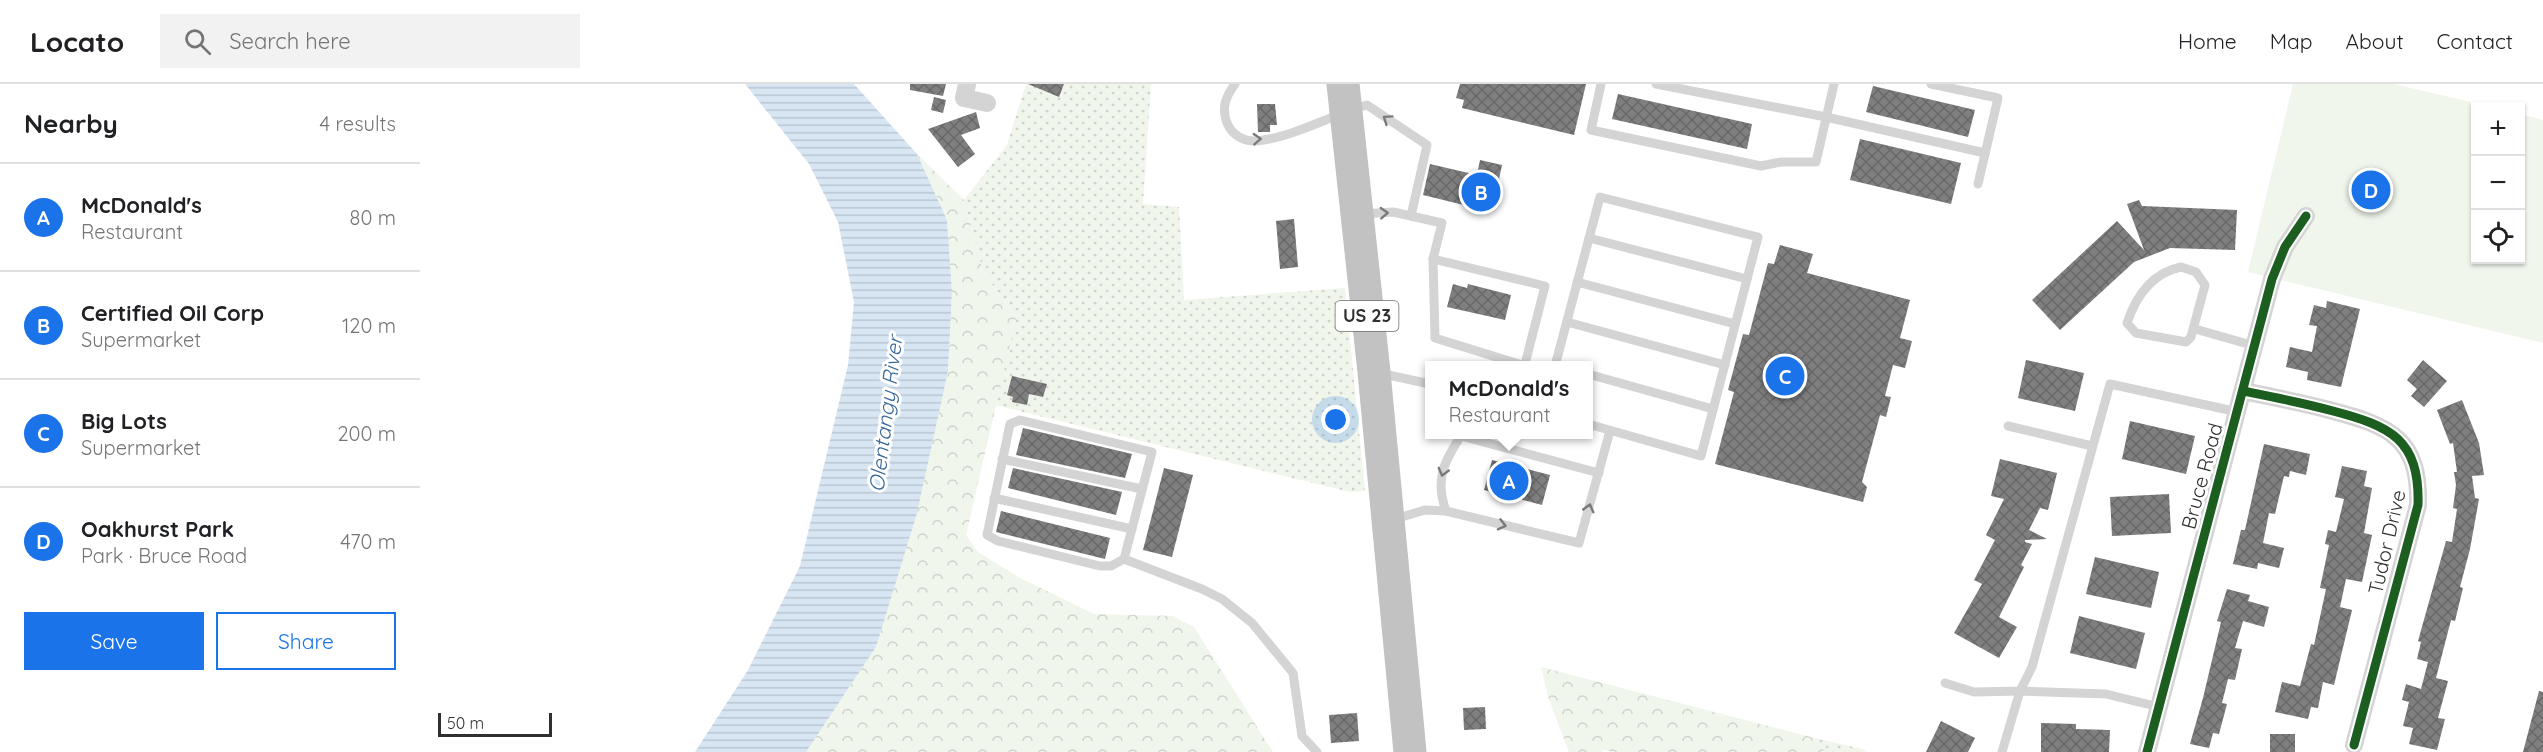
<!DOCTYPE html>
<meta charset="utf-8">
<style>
:root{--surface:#fff;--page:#f2f2f2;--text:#202124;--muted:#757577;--line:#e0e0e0;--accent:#1a73e8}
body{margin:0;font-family:Quicksand,sans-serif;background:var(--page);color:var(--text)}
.controls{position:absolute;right:18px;top:18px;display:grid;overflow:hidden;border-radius:0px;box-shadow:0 2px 4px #0004}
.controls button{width:54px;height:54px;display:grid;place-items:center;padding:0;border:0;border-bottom:2px solid var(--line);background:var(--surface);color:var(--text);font:30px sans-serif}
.scale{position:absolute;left:18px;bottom:15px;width:114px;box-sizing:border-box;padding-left:6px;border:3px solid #303030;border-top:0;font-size:16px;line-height:21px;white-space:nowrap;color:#303030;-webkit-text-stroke:4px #fff;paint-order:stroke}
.you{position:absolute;left:916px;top:336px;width:21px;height:21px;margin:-15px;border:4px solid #fff;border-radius:50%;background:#1a73e8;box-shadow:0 0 0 9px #1a73e833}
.badge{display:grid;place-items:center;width:39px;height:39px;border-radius:50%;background:var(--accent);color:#fff;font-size:20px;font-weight:700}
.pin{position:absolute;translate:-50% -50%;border:3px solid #fff;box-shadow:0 2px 6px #0006}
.popup{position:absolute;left:1005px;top:277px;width:168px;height:78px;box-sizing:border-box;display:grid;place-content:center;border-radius:0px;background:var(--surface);filter:drop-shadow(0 2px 4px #0005);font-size:20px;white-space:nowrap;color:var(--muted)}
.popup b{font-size:22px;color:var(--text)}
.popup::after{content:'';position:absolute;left:50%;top:100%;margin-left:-12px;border:12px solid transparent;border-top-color:var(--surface)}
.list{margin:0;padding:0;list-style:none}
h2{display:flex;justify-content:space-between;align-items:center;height:78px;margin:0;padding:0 24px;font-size:26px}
h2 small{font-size:20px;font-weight:400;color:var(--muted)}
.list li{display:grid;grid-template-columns:39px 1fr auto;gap:18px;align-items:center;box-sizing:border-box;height:108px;padding:0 24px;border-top:2px solid var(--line)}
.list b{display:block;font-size:22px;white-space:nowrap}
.list p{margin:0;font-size:20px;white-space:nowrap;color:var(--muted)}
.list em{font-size:20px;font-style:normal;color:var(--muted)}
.actions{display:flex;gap:12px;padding:18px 24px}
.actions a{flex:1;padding:14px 0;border:2px solid var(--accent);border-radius:0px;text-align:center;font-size:21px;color:var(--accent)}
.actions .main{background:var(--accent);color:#fff}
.icon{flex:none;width:33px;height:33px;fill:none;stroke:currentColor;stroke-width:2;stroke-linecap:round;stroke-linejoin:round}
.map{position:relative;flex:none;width:2123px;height:668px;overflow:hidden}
header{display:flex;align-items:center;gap:36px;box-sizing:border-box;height:84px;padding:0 30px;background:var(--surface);border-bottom:2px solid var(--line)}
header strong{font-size:28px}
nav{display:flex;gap:33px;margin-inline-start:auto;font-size:21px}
.search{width:420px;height:54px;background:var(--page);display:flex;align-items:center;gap:15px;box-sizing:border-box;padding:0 21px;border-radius:0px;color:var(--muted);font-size:22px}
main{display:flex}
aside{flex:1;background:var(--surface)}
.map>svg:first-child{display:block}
</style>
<header>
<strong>Locato</strong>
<div class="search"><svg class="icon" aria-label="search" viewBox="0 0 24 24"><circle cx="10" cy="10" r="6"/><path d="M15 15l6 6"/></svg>Search here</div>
<nav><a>Home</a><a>Map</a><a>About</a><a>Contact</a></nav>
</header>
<main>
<aside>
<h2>Nearby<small>4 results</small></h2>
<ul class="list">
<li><span class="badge">A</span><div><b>McDonald's</b><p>Restaurant</p></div><em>80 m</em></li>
<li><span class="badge">B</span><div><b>Certified Oil Corp</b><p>Supermarket</p></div><em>120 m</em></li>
<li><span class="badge">C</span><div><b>Big Lots</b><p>Supermarket</p></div><em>200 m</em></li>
<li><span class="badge">D</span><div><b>Oakhurst Park</b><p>Park · Bruce Road</p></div><em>470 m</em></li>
</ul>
<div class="actions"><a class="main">Save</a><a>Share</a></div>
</aside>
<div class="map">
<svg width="2123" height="668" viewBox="0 0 2123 668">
<defs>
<pattern id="grass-dots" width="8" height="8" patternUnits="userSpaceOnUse" patternTransform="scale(1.5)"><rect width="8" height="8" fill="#f0f6ec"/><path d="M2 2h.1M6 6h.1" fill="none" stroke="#ced3cb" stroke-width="1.8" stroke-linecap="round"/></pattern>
<pattern id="forest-crowns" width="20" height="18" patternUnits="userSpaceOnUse" patternTransform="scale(1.5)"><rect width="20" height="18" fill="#f0f6ec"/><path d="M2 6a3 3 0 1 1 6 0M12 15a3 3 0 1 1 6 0" fill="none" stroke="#ced3cb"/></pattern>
<pattern id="water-rules" width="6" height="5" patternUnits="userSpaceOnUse" patternTransform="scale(1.5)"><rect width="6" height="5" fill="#d8e6f4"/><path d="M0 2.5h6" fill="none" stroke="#bac6d2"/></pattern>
<pattern id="building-cross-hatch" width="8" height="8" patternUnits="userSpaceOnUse" patternTransform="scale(1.5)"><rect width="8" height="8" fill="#7f7f7f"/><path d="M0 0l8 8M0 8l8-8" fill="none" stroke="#686868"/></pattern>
</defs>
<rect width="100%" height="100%" fill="#fff"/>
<g fill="url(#grass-dots)">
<polygon points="606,0 731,0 723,120 759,123 764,216 925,204 945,407 930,408 575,321 596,235 563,187 544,116 587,61"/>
<polygon points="1395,654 1446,666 1445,668 1405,668"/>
</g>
<g fill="url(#forest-crowns)">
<polygon points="497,70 544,116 563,187 596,235 546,451 558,468 600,494 674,530 753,532 774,543 853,668 386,668 456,563 528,287 532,208 527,136"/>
<polygon points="1121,583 1395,654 1405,668 1194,668 1183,666 1182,668 1149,668 1128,613"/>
</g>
<polygon fill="#f0f6ec" points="1873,0 1974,0 2068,22 2056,22 2056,176 2100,176 2101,30 2123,36 2123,259 1828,188"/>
<polygon fill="url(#water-rules)" points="325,0 434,0 497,70 527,136 532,208 528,287 497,429 456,563 386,668 275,668 328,586 380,482 428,281 434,218 418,138 389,80"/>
<g fill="url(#building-cross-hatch)">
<polygon points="490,0 526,0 523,12 490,6"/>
<polygon points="608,0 644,0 639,13"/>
<polygon points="1040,0 1166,0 1154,51 1042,24 1044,16 1036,14"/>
<polygon points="1453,2 1555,26 1548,53 1446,28"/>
<polygon points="1198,10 1332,40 1327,65 1192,35"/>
<polygon points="514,13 526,16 523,29 511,26"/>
<polygon points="837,20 855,20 857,41 850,41 850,48 838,48"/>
<polygon points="556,28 560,44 541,51 555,70 538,83 508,45"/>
<polygon points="1440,55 1541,79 1531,120 1430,96"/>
<polygon points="1060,76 1082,81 1072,128 1003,111 1010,80 1057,91"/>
<polygon points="1719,116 1722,122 1817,126 1815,166 1750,164 1714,178 1640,246 1612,216 1697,137 1724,166 1707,120"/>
<polygon points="874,135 878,183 860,185 856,137"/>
<polygon points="1360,161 1393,170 1387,189 1490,216 1480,254 1492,257 1485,284 1473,281 1465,312 1471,313 1466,333 1460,331 1442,398 1447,403 1443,418 1295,380 1314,308 1308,306 1323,250 1329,251 1348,179 1354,180"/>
<polygon points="1033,200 1047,204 1048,200 1091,211 1085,236 1027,223"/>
<polygon points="1907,217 1940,225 1921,303 1887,296 1888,288 1866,283 1870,263 1892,268 1897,242 1889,241 1894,221 1906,224"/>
<polygon points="1606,276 1664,289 1655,327 1598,314"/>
<polygon points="2003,276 2027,297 2004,323 1991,312 1997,305 1987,296"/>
<polygon points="592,292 627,300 623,313 609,310 607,321 592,318 593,313 587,311"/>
<polygon points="2042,316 2059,359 2064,391 2052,392 2055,414 2059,415 2050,465 2040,503 2043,504 2035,537 2031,536 2016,594 2028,597 2018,634 2025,635 2017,666 1989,660 1993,644 1983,642 1989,618 1982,616 1986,600 2001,605 2008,578 1997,575 2001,558 1998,557 2026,457 2032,458 2037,425 2033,424 2036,401 2034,388 2037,388 2033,359 2030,360 2017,326"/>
<polygon points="1710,337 1775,352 1766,390 1702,375"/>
<polygon points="603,344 712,370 705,394 596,371"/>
<polygon points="1844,360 1890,370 1886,391 1870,387 1869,393 1864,392 1855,430 1849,429 1843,459 1864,464 1859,484 1838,479 1837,485 1813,480 1821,446 1825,446"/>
<polygon points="1580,375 1637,389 1628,426 1620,424 1609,446 1627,455 1605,456 1605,458 1612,460 1601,481 1604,483 1579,533 1597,543 1579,574 1534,549 1562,500 1554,496 1575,456 1566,451 1584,415 1571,412"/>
<polygon points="1072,376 1130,391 1122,421 1064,406"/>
<polygon points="1922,382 1947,387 1944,402 1952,404 1944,449 1952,451 1942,498 1926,495 1920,523 1932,526 1914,601 1903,598 1898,624 1891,623 1888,635 1855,628 1862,598 1880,602 1891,560 1894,561 1906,505 1900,504 1909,461 1905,460 1908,446 1916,448 1924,415 1915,413"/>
<polygon points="593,384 702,408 696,431 588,404"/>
<polygon points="744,384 773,391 752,473 723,466"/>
<polygon points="1749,410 1751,449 1692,452 1690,413"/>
<polygon points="581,427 690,454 685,475 576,448"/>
<polygon points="1675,473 1739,488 1731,524 1666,510"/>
<polygon points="1807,505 1830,511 1828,517 1849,523 1844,543 1823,537 1815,564 1822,565 1815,596 1808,595 1802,619 1807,620 1799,650 1793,649 1789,664 1770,660 1783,614 1801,538 1797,537"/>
<polygon points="1659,532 1725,549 1716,585 1650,569"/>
<polygon points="2119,607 2123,608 2123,668 2103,668"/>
<polygon points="1065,623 1066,645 1044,646 1043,624"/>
<polygon points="937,629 939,657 911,659 909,631"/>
<polygon points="1521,637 1555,654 1548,668 1506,668"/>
<polygon points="1621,639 1656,640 1656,645 1690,646 1689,668 1621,668"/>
<rect x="1850" y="650" width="25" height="18"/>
</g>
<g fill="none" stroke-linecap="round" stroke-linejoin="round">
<g stroke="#d4d4d4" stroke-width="9">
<path d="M815,0C806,12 801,24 807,39C812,51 824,58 837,57C874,53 911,31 947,21L1007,61L991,132"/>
<polyline points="1181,0 1171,46 1341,82 1361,78 1396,78 1414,0"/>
<polyline points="1236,0 1406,33 1565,69"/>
<polyline points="1511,0 1578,14 1558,100"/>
<polyline points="943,130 973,128 1022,139 1013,175 1015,254 1105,282"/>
<polyline points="1169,154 1327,195"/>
<polyline points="1013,175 1125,202 1105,280"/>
<path d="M1761,183L1776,188L1785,201L1771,253L1766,258L1716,249L1707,239C1716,212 1732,189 1761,183Z"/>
<polyline points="1157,198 1315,240"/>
<polyline points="1147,238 1305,281"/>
<polyline points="1775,245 1835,262"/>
<polyline points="1135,282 1180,113 1338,153 1281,372 1168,340"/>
<polyline points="959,289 1010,300"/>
<polyline points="1168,290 1293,325"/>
<polyline points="1588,342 1672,362"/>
<polyline points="1041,352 1179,389"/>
<polyline points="582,375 722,405"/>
<polyline points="574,414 712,445"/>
<path d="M1026,427C1014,394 1025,377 1042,350"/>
<polyline points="975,435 1005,426 1026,427 1159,459 1190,347"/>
<polyline points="704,475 691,482 680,482 578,457 567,451 590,340 600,336 732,368 704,475 782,505 802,515 832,539 873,589 882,652 897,668"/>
<polyline points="1525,599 1554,608 1600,607 1612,583 1690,300 1818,328"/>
<polyline points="1582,668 1600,607 1686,610 1739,623"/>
</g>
<g stroke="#d4d4d4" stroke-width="18">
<polyline points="547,0 544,14 567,19"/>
<path d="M1823,307C1853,313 1884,319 1913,327C1970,342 2000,355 1998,421L1934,661"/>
<polyline points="1727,668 1852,195 1865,163 1886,132"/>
</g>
<polyline stroke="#c2c2c2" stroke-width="33" points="923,0 954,288 990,668"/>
<defs>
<g id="cycleway">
<path d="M1823,307C1853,313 1884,319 1913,327C1970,342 2000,355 1998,421L1934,661"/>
<polyline points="1727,668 1852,195 1865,163 1886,132"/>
</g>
</defs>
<use href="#cycleway" stroke="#fff" stroke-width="13"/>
<use href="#cycleway" stroke="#1b5e20" stroke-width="9"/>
</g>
<defs><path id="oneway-chevron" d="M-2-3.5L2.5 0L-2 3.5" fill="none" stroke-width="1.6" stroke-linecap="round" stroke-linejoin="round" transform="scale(1.5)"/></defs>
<g stroke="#7a7a7a">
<use href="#oneway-chevron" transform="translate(967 35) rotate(-145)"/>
<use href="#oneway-chevron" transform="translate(837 55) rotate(-3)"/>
<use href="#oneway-chevron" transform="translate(964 129) rotate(-3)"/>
<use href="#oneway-chevron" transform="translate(1023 388) rotate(105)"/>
<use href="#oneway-chevron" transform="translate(1169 424) rotate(-75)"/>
<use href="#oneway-chevron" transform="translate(1082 441) rotate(14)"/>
</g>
<g text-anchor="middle" stroke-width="6" stroke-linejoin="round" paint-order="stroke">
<rect fill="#fff" stroke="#6e6e6e" stroke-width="1.5" x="915.5" y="217" width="63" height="30" rx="4.5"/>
<g font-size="18" font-weight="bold" fill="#303030">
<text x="947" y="238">US 23</text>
</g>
<g font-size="20" fill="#303030" stroke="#fff">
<text transform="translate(1782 392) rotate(-75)" y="7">Bruce Road</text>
<text transform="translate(1967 458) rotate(-77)" y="7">Tudor Drive</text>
</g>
<g font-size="21" font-style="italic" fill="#386899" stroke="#fff">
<text transform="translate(466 330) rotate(-83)" y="7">Olentangy River</text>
</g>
</g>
</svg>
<div class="controls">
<button>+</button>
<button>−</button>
<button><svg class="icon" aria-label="locate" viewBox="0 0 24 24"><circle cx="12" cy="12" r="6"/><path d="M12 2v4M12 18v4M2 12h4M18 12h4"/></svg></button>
</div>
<div class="scale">50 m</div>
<div class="you"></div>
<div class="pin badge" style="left:1089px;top:397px">A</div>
<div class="popup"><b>McDonald's</b>Restaurant</div>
<div class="pin badge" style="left:1061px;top:108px">B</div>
<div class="pin badge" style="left:1365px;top:292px">C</div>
<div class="pin badge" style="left:1951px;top:106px">D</div>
</div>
</main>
